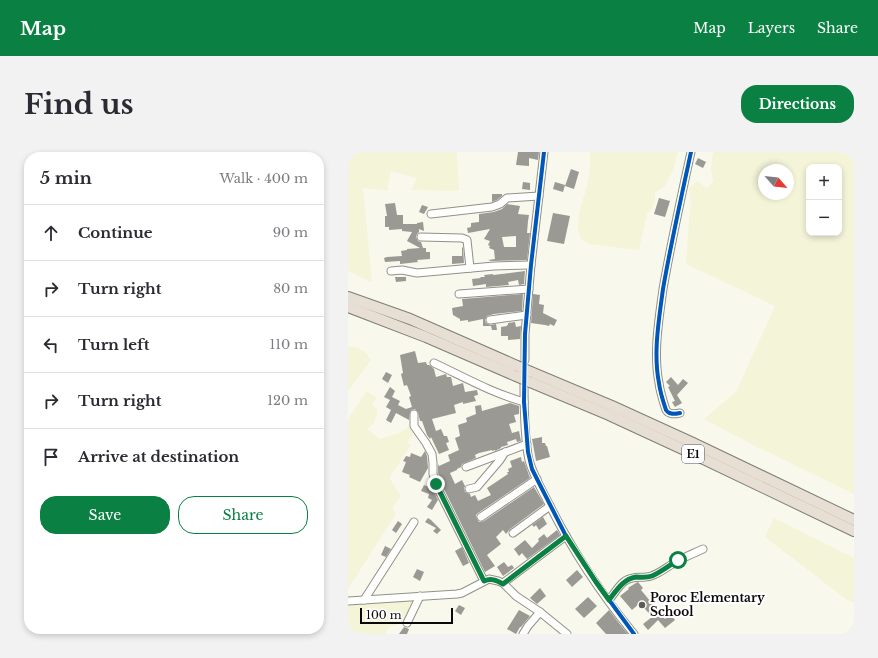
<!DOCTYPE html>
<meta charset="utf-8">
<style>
:root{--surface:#fff;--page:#f2f2f3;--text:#2b2b33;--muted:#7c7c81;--line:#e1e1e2;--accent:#0b8043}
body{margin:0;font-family:"Libre Baskerville",serif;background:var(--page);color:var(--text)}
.controls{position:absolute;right:12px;top:12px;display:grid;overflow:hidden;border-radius:8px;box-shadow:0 2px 6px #0003}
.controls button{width:36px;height:36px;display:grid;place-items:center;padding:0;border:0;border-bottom:1px solid var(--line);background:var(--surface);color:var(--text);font:20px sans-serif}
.compass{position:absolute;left:410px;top:12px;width:36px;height:36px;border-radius:50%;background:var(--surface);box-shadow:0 2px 6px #0003;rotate:117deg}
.scale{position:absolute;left:12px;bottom:10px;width:93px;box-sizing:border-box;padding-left:4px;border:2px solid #090909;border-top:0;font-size:11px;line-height:14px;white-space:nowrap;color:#090909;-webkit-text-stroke:3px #fff;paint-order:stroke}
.stop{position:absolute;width:12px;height:12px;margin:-9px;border:3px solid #0b8043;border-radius:50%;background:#fff}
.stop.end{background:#0b8043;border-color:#fff;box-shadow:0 1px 4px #0008}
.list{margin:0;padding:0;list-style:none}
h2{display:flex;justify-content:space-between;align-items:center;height:52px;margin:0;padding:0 16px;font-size:17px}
h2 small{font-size:13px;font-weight:400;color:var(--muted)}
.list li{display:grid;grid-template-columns:26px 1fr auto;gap:12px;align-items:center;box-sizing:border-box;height:56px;padding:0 16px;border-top:1px solid var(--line)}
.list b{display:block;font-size:15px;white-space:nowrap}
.list em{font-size:13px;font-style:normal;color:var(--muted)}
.actions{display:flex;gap:8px;padding:12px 16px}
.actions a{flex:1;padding:9px 0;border:1px solid var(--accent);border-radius:16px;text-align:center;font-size:14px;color:var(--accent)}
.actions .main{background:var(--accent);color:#fff}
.icon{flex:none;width:22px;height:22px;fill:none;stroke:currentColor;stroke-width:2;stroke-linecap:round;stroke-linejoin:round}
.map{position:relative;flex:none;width:506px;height:482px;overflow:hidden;border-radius:16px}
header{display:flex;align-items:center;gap:24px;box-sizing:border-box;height:56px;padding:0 20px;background:var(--accent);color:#fff}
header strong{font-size:19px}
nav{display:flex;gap:22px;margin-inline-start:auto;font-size:14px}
.intro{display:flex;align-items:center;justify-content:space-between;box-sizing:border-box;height:96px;padding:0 24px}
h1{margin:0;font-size:28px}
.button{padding:10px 18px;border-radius:16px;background:var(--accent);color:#fff;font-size:14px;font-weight:700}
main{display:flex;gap:24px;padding:0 24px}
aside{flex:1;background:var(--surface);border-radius:16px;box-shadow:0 2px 6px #0003}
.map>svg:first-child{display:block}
</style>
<header>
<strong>Map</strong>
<nav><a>Map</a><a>Layers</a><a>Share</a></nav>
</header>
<div class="intro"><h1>Find us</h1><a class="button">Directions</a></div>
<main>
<aside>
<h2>5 min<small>Walk · 400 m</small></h2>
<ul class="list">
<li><svg class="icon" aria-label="ahead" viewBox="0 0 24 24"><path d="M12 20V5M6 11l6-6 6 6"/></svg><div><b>Continue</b></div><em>90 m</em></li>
<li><svg class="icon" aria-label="right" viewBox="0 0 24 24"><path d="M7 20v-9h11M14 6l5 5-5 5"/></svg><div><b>Turn right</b></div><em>80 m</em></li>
<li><svg class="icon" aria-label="left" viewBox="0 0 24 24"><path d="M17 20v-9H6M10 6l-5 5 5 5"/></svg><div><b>Turn left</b></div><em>110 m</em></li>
<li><svg class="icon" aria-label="right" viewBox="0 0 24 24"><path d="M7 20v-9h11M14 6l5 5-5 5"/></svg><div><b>Turn right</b></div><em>120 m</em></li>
<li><svg class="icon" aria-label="arrive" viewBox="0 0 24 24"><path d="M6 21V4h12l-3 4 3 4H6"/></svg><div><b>Arrive at destination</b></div></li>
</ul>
<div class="actions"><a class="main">Save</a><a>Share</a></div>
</aside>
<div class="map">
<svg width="506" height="482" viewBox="0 0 506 482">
<rect width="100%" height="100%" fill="#f9f8ec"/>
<g fill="#f4f4d9" fill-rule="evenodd">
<polygon points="0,0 109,0 111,39 63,38 69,26 43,19 39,39 15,36 24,130 0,119"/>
<polygon points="242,0 330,0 325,18 317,34 307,41 307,50 303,58 299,62 291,98 241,92 233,87 230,77 231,61 239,34 242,16"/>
<path d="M365,0H506V342L405,293L356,267L388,240L427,154L338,112L341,70L343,49L341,36L349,29L359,36L365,29L363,16ZM461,15H491V81H461ZM416,18H440V42H416Z"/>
<polygon points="0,195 8,195 17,200 23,208 0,239"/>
<polygon points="19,239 29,246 24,252 29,258 29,263 25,272 19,277 32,287 51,281 58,277 61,273 67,280 59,290 63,293 41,326 53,344 44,356 48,362 0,437 0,267"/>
<polygon points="426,366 506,406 506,451 499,448 417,385"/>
<polygon points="68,448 55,470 41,475 37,482 0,482 0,451"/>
</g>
<g fill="#9b9993" fill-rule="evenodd">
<polygon points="170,0 191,0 190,8 181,6 181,14 168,13"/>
<polygon points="350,6 358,10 355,16 347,12"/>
<polygon points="223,17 231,20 226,37 217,34"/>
<polygon points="175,30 182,31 182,38 174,37"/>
<polygon points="207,30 217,33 215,40 205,37"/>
<polygon points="144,42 154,42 154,44 149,48 144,50"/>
<polygon points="311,46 322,49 317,65 306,62"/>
<polygon points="47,51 49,63 55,63 55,72 69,72 69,71 75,70 76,79 71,77 71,80 69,82 68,85 70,89 73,90 75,96 78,96 78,100 82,100 82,107 69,108 70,110 52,112 52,109 37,110 36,106 39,105 54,104 53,99 59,98 59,97 72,96 59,89 64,80 54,79 54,77 41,78 41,75 37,75 37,64 39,64 37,52"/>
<path d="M159,52L172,54L170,62L181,63L180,69L179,81H182L179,108L143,109L140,108L147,107L146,98L141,96L142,94L140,93L142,89L136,87L142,77L120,81L119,76L123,75V71L131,70V62L146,60L154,57ZM168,84V95H156L154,85Z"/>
<polygon points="74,53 80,55 76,62 71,60"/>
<polygon points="205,61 222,64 216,92 199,89"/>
<polygon points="115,95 116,111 104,112 104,104 114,104 114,96"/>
<polygon points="177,119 176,132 171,133 170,128 160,130 161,133 138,135 138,132 125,134 124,127 133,126 132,125 137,125 136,123 145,122 145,123"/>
<polygon points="47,125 58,125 58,129 48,130"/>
<polygon points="175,142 174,159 146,162 139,164 137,168 138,171 142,173 148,172 149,178 144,178 143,174 135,174 135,167 120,170 120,168 112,169 112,167 105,163 104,156 115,154 114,147"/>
<polygon points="185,142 192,143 191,152 196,153 195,161 209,168 206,174 202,172 201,174 197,173 183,171"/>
<polygon points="167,170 168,175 173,174 172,187 160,188 160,184 153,184 153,175 159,174 159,173 160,173 160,171"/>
<polygon points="67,199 70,211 78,210 79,213 81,213 84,215 86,217 88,225 98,222 99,225 103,225 105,234 115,231 117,240 129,238 130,243 126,244 128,249 115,252 115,250 106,253 108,261 84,267 88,279 93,277 96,284 99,284 101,290 98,291 101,298 91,302 83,285 82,287 79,283 74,269 72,269 70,260 67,257 63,258 62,260 61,268 48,261 43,271 38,268 43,258 38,255 42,248 36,245 42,235 47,239 44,245 52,249 50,253 58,257 64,255 61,245 63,244 59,233 56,234 53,222 55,221 52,203"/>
<polygon points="38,220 44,223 40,231 34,227"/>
<polygon points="323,225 330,233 335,227 340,231 329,243 334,251 327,255 324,250 327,249 320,235 322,234 318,230"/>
<polygon points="162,251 171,254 171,262 166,263 168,270 161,272 164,281 171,279 173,289 169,290 168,287 159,290 160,293 153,295 153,296 147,299 147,298 144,299 144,298 131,301 127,303 128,306 116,311 114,312 113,315 109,317 109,318 102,321 107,332 114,328 117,334 118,333 116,336 117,340 122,342 123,345 127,343 130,349 143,343 139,336 160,322 159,320 161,320 160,317 164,315 162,309 173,305 174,310 176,309 182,326 130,361 128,363 129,367 131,370 136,369 186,335 196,352 162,377 158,382 155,378 148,385 153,392 139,403 147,414 137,420 93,331 90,321 90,312 91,314 102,309 100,303 111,298 107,286 112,284 110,273 119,270 118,266 128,262 127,254 133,253 134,259"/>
<polygon points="194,285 194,291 197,291 198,294 199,294 202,305 188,309 184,287"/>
<polygon points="77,299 79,304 80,316 72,330 61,325 62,323 54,320 58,310 55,309 58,304 62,305 63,301 73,305"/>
<polygon points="76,333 81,335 82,333 83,334 90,348 84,358 79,355 84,348 80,346 81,342 73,339"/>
<polygon points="195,365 199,372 191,378 188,373 186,375 184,373"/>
<polygon points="80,366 83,368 93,378 89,382 85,379 88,376 77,370"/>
<polygon points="50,369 54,372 48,381 44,378"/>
<polygon points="209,378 212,383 179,407 174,401 171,404 166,397 177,388 184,396 191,389 190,387 196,382 199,386"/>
<polygon points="37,394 43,397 38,405 33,403"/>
<polygon points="114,395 121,411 115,414 107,399"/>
<polygon points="156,410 160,415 164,413 166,416 155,424 149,415"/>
<polygon points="69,417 76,420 72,429 65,425"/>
<polygon points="229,418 235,425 224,435 218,428"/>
<polygon points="290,430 295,436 293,438 317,467 322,462 327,468 317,476 310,468 300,478 295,472 304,465 292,451 284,458 272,444 281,437 280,436 288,431"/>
<polygon points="192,436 198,444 189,452 182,446"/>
<polygon points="240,445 249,454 236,466 227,457"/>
<polygon points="111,453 117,456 113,463 107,459"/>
<polygon points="171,458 182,464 173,475 172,475 168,482 159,477"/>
<polygon points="261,458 270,470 280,482 258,482 248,471"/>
<polygon points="56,475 61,477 59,482 51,482"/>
</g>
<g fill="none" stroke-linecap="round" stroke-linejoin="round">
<defs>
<g id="minor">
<polyline points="83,62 144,55 152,52 159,46 191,44"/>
<polyline points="73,85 114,86 119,88 122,116"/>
<polyline points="43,119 54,118 69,121 146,114 183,113"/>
<polyline points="111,142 181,137"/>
<polyline points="142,168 179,163"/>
<polyline points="177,208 177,182 183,113 196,0"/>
<path d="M86,211C116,225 144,241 176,250"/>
<path d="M176,232C176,255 176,285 181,308C185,323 194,338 201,352C224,398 253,442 286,482"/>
<path d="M332,261C327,262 321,263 318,258C315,249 312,240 311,231C305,201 311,167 315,137C323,91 333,46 343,0"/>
<polyline points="66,262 66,274 78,291 84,302 85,311 85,322 88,333 136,429"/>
<polyline points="118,315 179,292"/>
<polyline points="121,337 129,335 152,308 157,300"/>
<polyline points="133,365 189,327"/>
<polyline points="165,381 202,354"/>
<polyline points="155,431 218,384"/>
<polyline points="16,448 66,370"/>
<path d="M261,448C266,442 270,434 277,429C286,423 294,427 303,424C313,421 321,413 330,409C338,404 347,401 355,397"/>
<polyline points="0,449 109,442 114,441 141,427 150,429 155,431 168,444 192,460 219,482"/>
<polyline points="59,471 72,444"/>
<polyline points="175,482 180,474 192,460"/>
</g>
<g id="highway">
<polyline points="0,145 62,167 169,214"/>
<polyline points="0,155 78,185 168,224"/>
<polyline points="183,220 264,254 345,291 506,368"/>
<polyline points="182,230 261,263 341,300 506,379"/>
</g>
</defs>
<use href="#minor" stroke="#91918b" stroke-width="9"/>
<use href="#highway" stroke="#7e7e78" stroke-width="12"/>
<use href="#minor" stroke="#fefefc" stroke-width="7"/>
<use href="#highway" stroke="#e7dfd3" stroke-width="10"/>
<defs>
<g id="highway-bridge">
<polyline points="169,214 183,220"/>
<polyline points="168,224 182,230"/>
</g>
</defs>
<use href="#highway-bridge" stroke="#7e7e78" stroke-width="12" stroke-linecap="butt"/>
<use href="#highway-bridge" stroke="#e7dfd3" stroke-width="10"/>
<defs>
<g id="cycleway">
<polyline points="196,0 183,113 177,182 176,250 180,300 184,317 189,327 218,384 248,430 286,482"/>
<path d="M332,261C327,262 321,263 318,258C315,249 312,240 311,231C305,201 311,167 315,137C323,91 333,46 343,0"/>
</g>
</defs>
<use href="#cycleway" stroke="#fff" stroke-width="6"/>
<use href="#cycleway" stroke="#0057b8" stroke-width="4"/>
</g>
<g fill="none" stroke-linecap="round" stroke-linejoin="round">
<path stroke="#0b8043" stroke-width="5" d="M88,332L136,429C143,426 148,428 155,432L218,384L248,430L261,448C268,439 275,427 288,425C294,425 298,426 304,424C313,420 322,413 330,408"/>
</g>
<circle fill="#5d5d58" stroke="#fff" stroke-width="1.5" cx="294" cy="453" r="4"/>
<g text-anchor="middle" stroke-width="4" stroke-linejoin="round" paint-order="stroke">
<rect fill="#fff" stroke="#535353" stroke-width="1" x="334" y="293" width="22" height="18" rx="3"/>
<g font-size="11" font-weight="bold" fill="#090909">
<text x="345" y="306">E1</text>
</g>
<g font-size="12" font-weight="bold" fill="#090909" stroke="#fff" text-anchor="start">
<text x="302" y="450">Poroc Elementary<tspan x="302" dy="14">School</tspan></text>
</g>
</g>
</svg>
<div class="controls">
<button>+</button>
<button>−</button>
</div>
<svg class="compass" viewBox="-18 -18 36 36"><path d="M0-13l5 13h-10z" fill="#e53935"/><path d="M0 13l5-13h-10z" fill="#7c7c81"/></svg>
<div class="scale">100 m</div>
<div class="stop" style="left:330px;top:408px"></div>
<div class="stop end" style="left:88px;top:332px"></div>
</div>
</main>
